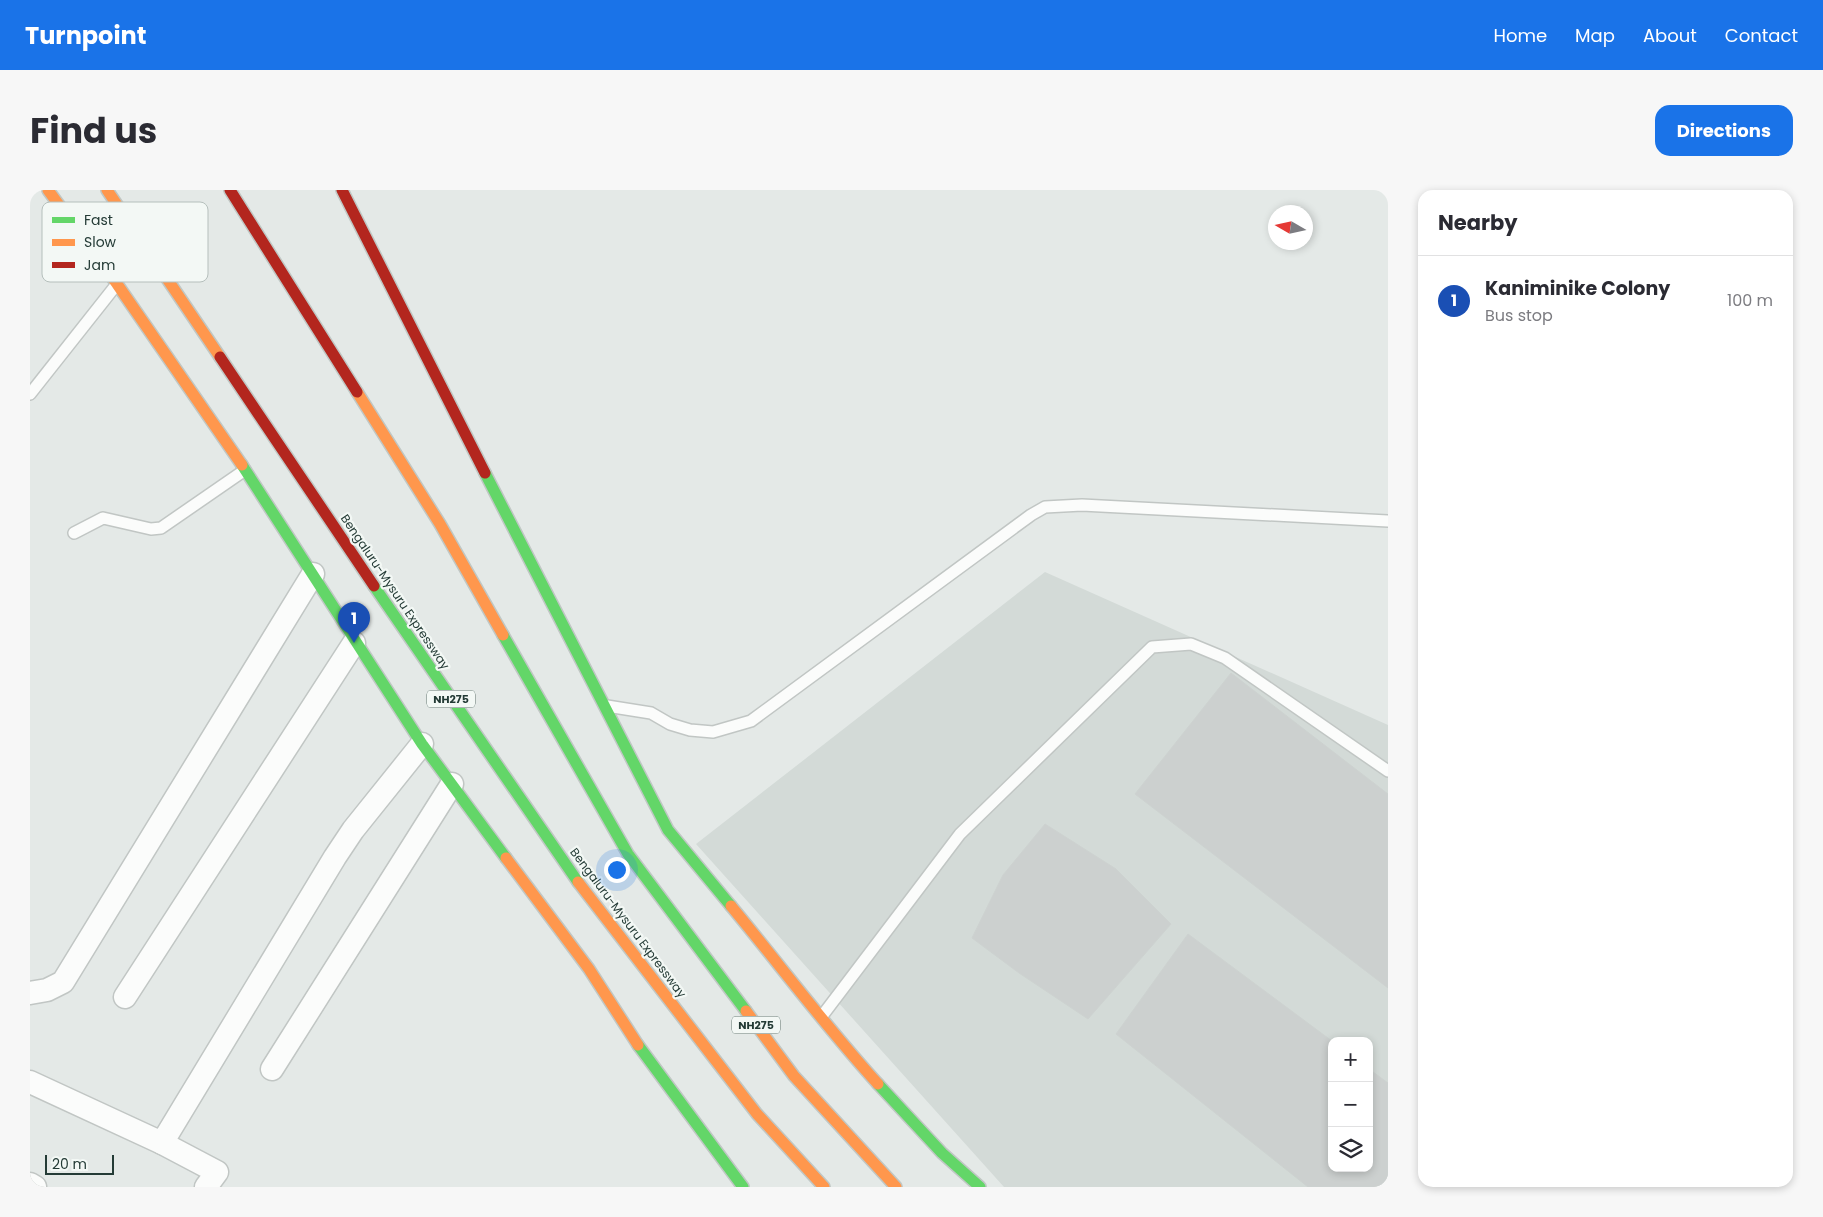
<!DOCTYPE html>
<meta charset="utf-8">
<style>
:root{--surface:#fff;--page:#f7f7f7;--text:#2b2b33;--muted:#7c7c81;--line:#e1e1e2;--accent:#1a73e8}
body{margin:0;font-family:Poppins,sans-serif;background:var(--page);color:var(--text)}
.controls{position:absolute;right:15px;bottom:15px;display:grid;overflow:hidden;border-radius:10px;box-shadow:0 2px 8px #0003}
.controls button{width:45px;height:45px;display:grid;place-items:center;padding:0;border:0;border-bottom:1px solid var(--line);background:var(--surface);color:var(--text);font:25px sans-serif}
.compass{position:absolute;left:1238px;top:15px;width:45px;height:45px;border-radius:50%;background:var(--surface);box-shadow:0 2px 8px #0003;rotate:279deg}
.scale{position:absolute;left:15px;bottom:12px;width:69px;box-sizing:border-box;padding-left:5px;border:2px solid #243b36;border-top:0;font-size:14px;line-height:18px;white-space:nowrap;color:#243b36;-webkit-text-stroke:4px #f3f8f5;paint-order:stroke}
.you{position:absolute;left:586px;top:679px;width:18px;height:18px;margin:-12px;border:4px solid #fff;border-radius:50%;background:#1a73e8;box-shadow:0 0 0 8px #1a73e833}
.badge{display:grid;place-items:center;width:32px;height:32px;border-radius:50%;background:var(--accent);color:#fff;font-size:16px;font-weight:700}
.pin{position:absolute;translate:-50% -41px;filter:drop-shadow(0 1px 2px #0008)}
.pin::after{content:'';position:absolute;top:26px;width:18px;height:15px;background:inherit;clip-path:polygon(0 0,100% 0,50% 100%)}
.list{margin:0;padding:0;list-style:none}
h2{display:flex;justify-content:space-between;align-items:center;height:65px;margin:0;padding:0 20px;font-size:21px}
h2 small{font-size:16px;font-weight:400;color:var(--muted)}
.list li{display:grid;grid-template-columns:32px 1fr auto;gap:15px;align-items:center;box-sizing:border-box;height:90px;padding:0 20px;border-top:1px solid var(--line)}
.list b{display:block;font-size:19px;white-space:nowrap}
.list p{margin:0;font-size:16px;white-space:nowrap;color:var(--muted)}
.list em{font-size:16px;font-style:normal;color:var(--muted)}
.icon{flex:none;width:28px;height:28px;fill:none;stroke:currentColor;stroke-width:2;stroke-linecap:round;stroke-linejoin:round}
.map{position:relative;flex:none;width:1358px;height:997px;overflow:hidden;border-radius:15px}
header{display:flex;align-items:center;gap:30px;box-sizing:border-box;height:70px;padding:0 25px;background:var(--accent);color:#fff}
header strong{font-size:24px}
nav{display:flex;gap:28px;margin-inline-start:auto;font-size:18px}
.intro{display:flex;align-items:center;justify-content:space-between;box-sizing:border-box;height:120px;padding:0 30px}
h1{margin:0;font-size:35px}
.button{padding:12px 22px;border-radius:15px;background:var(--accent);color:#fff;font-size:18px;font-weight:700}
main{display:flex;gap:30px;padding:0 30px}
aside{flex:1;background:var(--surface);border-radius:15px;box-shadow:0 2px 8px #0003}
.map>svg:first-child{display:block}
</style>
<header>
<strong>Turnpoint</strong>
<nav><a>Home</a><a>Map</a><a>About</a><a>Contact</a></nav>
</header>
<div class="intro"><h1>Find us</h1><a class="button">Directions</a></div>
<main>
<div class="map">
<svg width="1358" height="997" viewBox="0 0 1358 997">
<rect width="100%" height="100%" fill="#e4e9e7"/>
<path fill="#d3dad7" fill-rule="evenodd" d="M1015,382L1358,535V997H974L666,654ZM1302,851H1339V978H1302Z"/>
<g fill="#ccd0cf" stroke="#cdd2d0">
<polygon points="1201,483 1358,604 1358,798 1105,604"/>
<polygon points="1015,634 1086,679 1141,734 1058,829 989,783 942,748 973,685"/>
<polygon points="1158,744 1302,851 1302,978 1339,978 1339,879 1358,893 1358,997 1278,997 1086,844"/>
</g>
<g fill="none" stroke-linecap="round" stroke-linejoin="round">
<defs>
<g id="lane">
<polyline points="0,204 87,94"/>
<polyline points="44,343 73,328 121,339 131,338 215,280"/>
<polyline points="577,516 621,523 640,534 660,540 683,542 721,531 1001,325 1015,317 1052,315 1358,331"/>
<polyline points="792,826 930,644 1122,457 1161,454 1195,468 1358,581"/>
</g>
<g id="street">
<polyline points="0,803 17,800 33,792 283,384"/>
<polyline points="95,807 324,453"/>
<polyline points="242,879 422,594"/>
<polyline points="0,892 132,953 305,667 323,640 392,554"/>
<polyline points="132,953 187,982 176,997"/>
<polyline points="0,994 5,997"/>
</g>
<g id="fast">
<polyline points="212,275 392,554 476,668"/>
<polyline points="455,283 638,640 701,716"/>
<polyline points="344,396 548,692"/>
<polyline points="473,445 598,664 716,821"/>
<polyline points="608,855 713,997"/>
<polyline points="848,894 912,963 950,997"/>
</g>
<g id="slow">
<polyline points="18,0 87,94 212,275"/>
<polyline points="77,0 190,167"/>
<polyline points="327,202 410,334 473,445"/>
<polyline points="476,668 559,779 608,855"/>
<polyline points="548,692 727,924 794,997"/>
<path d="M701,716C750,775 796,837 848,894"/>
<polyline points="716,821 764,886 866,997"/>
</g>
<g id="jam">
<polyline points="200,0 327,202"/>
<polyline points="312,0 455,283"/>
<polyline points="190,167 344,396"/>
</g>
</defs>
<use href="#lane" stroke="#c1c6c4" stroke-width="14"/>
<use href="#street" stroke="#c1c6c4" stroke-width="25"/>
<use href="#fast" stroke="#c0c7c4" stroke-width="14"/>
<use href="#slow" stroke="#c0c7c4" stroke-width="14"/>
<use href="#jam" stroke="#c0c7c4" stroke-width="14"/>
<use href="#lane" stroke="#fbfcfb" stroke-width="11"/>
<use href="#street" stroke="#fbfcfb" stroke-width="22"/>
<use href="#fast" stroke="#63d668" stroke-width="11"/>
<use href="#slow" stroke="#ff974d" stroke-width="11"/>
<use href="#jam" stroke="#b3261e" stroke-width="11"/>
</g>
<g text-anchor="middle" stroke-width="4.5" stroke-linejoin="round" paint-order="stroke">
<g fill="#f3f8f5" stroke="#62746f" stroke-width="1">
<rect x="397" y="500.5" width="48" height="17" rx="4"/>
<rect x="702" y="826.5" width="48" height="17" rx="4"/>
</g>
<g font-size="11" font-weight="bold" fill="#243b36">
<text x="421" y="513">NH275</text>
<text x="726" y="839">NH275</text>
</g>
<g font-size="12" fill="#243b36" stroke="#f3f8f5">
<text transform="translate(365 402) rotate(56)" y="4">Bengaluru-Mysuru Expressway</text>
<text transform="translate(598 733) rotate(53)" y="4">Bengaluru-Mysuru Expressway</text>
</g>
</g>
<rect x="12" y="12" width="166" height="80" rx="8" fill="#f3f8f5" stroke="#b5bfbc" stroke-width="1"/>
<rect x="22" y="27" width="23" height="6" fill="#63d668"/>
<rect x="22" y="49" width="23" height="7" fill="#ff974d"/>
<rect x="22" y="72" width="23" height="6" fill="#b3261e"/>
<g font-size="14" fill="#243b36">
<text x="54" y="35">Fast</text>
<text x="54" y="57">Slow</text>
<text x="54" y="80">Jam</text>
</g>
</svg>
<div class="controls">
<button>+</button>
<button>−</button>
<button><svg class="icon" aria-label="layers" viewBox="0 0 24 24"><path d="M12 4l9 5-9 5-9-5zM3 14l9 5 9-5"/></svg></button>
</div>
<svg class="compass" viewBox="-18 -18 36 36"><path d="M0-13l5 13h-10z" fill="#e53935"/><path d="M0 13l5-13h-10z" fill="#7c7c81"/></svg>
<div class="scale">20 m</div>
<div class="you"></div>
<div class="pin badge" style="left:324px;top:453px;background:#1a4fb4">1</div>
</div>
<aside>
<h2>Nearby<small></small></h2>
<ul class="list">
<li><span class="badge" style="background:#1a4fb4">1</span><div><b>Kaniminike Colony</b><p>Bus stop</p></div><em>100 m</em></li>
</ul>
</aside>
</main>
